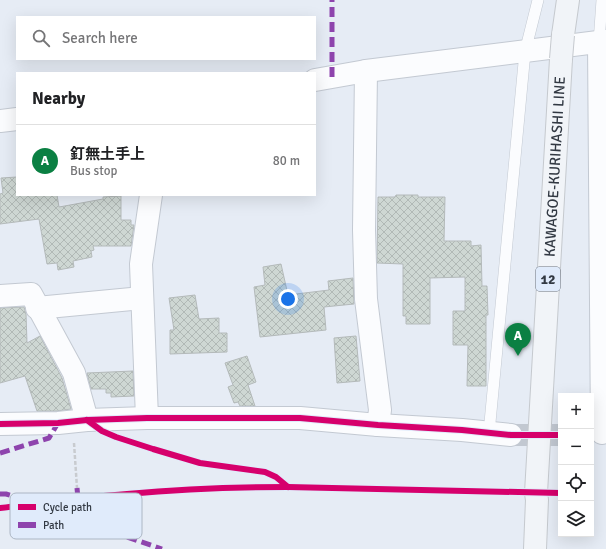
<!DOCTYPE html>
<meta charset="utf-8">
<style>
:root{--surface:#fff;--page:#f6f6f6;--text:#202124;--muted:#757577;--line:#e0e0e0;--accent:#0b8043}
body{margin:0;font-family:Signika,"Noto Sans JP",sans-serif;background:var(--page);color:var(--text)}
.controls{position:absolute;right:12px;bottom:12px;display:grid;overflow:hidden;border-radius:0px;box-shadow:0 4px 16px #0002}
.controls button{width:36px;height:36px;display:grid;place-items:center;padding:0;border:0;border-bottom:1px solid var(--line);background:var(--surface);color:var(--text);font:20px sans-serif}
.you{position:absolute;left:288px;top:299px;width:14px;height:14px;margin:-10px;border:3px solid #fff;border-radius:50%;background:#1a73e8;box-shadow:0 0 0 6px #1a73e833}
.badge{display:grid;place-items:center;width:26px;height:26px;border-radius:50%;background:var(--accent);color:#fff;font-size:13px;font-weight:700}
.pin{position:absolute;translate:-50% -33px;filter:drop-shadow(0 1px 2px #0008)}
.pin::after{content:'';position:absolute;top:21px;width:14px;height:12px;background:inherit;clip-path:polygon(0 0,100% 0,50% 100%)}
.list{margin:0;padding:0;list-style:none}
h2{display:flex;justify-content:space-between;align-items:center;height:52px;margin:0;padding:0 16px;font-size:17px}
h2 small{font-size:13px;font-weight:400;color:var(--muted)}
.list li{display:grid;grid-template-columns:26px 1fr auto;gap:12px;align-items:center;box-sizing:border-box;height:72px;padding:0 16px;border-top:1px solid var(--line)}
.list b{display:block;font-size:15px;white-space:nowrap}
.list p{margin:0;font-size:13px;white-space:nowrap;color:var(--muted)}
.list em{font-size:13px;font-style:normal;color:var(--muted)}
.icon{flex:none;width:22px;height:22px;fill:none;stroke:currentColor;stroke-width:2;stroke-linecap:round;stroke-linejoin:round}
.map{position:relative;flex:none;width:606px;height:549px;overflow:hidden}
.search{position:absolute;background:var(--surface);box-shadow:0 4px 16px #0002;left:16px;top:16px;width:300px;height:44px;display:flex;align-items:center;gap:10px;box-sizing:border-box;padding:0 14px;border-radius:0px;color:var(--muted);font-size:15px}
.panel{position:absolute;background:var(--surface);box-shadow:0 4px 16px #0002;left:16px;top:72px;width:300px;height:124px;border-radius:0px}
.map>svg:first-child{display:block}
</style>
<div class="map">
<svg width="606" height="549" viewBox="0 0 606 549">
<defs>
<pattern id="building-cross-hatch" width="8" height="8" patternUnits="userSpaceOnUse"><rect width="8" height="8" fill="#ced7d3"/><path d="M0 0l8 8M0 8l8-8" fill="none" stroke="#b1b9b6"/></pattern>
</defs>
<rect width="100%" height="100%" fill="#e6ecf5"/>
<g fill="url(#building-cross-hatch)" stroke="#b4baba">
<polygon points="17,177 17,195 57,195 59,207 103,199 103,197 121,196 121,220 131,220 131,225 134,225 131,246 93,246 94,250 91,251 92,257 73,261 74,267 58,270 57,263 47,264 39,219 0,224 0,194 3,193 1,178"/>
<polygon points="396,195 418,195 418,197 445,197 444,241 471,241 471,246 481,245 482,286 487,286 488,315 486,315 486,386 467,386 468,345 453,345 453,311 465,311 465,277 430,278 430,324 406,324 406,316 403,316 403,264 377,263 378,197 395,197"/>
<polygon points="281,264 288,295 329,290 328,281 353,278 354,304 324,307 326,330 260,337 254,287 265,285 263,267"/>
<polygon points="195,295 199,319 219,318 219,333 227,333 227,352 170,354 170,330 174,330 169,298"/>
<polygon points="24,307 26,314 27,343 40,336 62,378 71,409 57,411 37,411 25,376 0,383 0,308"/>
<polygon points="356,336 360,381 337,383 334,338"/>
<polygon points="247,356 256,382 248,385 255,406 240,406 238,402 234,403 228,387 233,385 225,363"/>
<polygon points="133,371 134,396 111,397 111,393 106,393 106,389 91,389 87,373"/>
</g>
<g fill="none" stroke-linecap="round" stroke-linejoin="round">
<polyline stroke="#c2c8d1" stroke-width="22" stroke-dasharray="22 11" stroke-linecap="butt" points="511,435 561,435"/>
<defs>
<g id="lane">
<polyline points="599,43 602,0"/>
<polyline points="489,433 525,52 538,0"/>
</g>
<g id="street">
<polyline points="599,43 602,433"/>
<polyline points="366,71 364,230 366,299 380,410 378,425"/>
<polyline points="315,80 366,71 606,41"/>
<polyline points="0,121 17,119"/>
<polyline points="0,296 31,294 74,373 87,420"/>
<polyline points="37,308 142,298"/>
<polyline points="147,418 141,264 151,195"/>
<polyline points="0,424 58,423 87,420 147,418 300,418 378,425 462,430 511,435"/>
</g>
<g id="primary">
<polyline points="563,35 568,0"/>
<path id="s1" d="M535,549L537,500L536,493L561,59"/>
</g>
</defs>
<use href="#lane" stroke="#c3c9d2" stroke-width="12"/>
<use href="#street" stroke="#c3c9d2" stroke-width="24"/>
<use href="#primary" stroke="#c5c9ce" stroke-width="24"/>
<polyline stroke="#c8cbcf" stroke-width="2.5" stroke-dasharray="4 2" stroke-linecap="butt" points="74,443 77,488"/>
<use href="#lane" stroke="#fbfcfe" stroke-width="11"/>
<use href="#street" stroke="#fbfcfe" stroke-width="22"/>
<use href="#primary" stroke="#f1f4f8" stroke-width="22"/>
<defs>
<polyline id="primary-bridge" points="561,59 563,35"/>
</defs>
<use href="#primary-bridge" stroke="#c5c9ce" stroke-width="24" stroke-linecap="butt"/>
<use href="#primary-bridge" stroke="#f1f4f8" stroke-width="22"/>
<g stroke="#8e44ad" stroke-width="5" stroke-dasharray="10 5" stroke-linecap="butt">
<polyline points="332,77 332,0"/>
<polyline points="0,453 49,438 58,423"/>
<polyline points="77,488 78,499"/>
<polyline points="0,494 6,494 41,504 60,514 162,549"/>
</g>
<defs>
<g id="cycleway">
<polyline points="87,420 102,431 116,437 153,449 200,463 265,472 276,477 288,487"/>
<polyline points="0,424 58,423 87,420 147,418 300,418 378,425 462,430 511,435 561,435"/>
<path d="M0,508C42,503 85,497 127,494C181,489 234,487 288,487L561,493"/>
</g>
</defs>
<use href="#cycleway" stroke="#e0ebfb" stroke-width="8"/>
<use href="#cycleway" stroke="#d6006c" stroke-width="6"/>
</g>
<g text-anchor="middle" stroke-width="3" stroke-linejoin="round" paint-order="stroke">
<rect fill="#e0ebfb" stroke="#666e7a" stroke-width="1" x="536" y="267" width="24" height="24" rx="3"/>
<g font-size="14" font-weight="bold" fill="#323943">
<text x="548" y="284">12</text>
</g>
<g font-size="15" fill="#323943" stroke="#e0ebfb">
<text dy="5" stroke="none"><textPath href="#s1" startOffset="383">KAWAGOE-KURIHASHI LINE</textPath></text>
</g>
</g>
<rect x="10" y="493" width="132" height="46" rx="6" fill="#e0ebfb" stroke="#acb6c4" stroke-width="1"/>
<rect x="18" y="504" width="18" height="6" fill="#d6006c"/>
<rect x="18" y="522" width="18" height="6" fill="#8e44ad"/>
<g font-size="11" fill="#323943">
<text x="43" y="511">Cycle path</text>
<text x="43" y="529">Path</text>
</g>
</svg>
<div class="controls">
<button>+</button>
<button>−</button>
<button><svg class="icon" aria-label="locate" viewBox="0 0 24 24"><circle cx="12" cy="12" r="6"/><path d="M12 2v4M12 18v4M2 12h4M18 12h4"/></svg></button>
<button><svg class="icon" aria-label="layers" viewBox="0 0 24 24"><path d="M12 4l9 5-9 5-9-5zM3 14l9 5 9-5"/></svg></button>
</div>
<div class="you"></div>
<div class="pin badge" style="left:518px;top:356px">A</div>
<div class="search"><svg class="icon" aria-label="search" viewBox="0 0 24 24"><circle cx="10" cy="10" r="6"/><path d="M15 15l6 6"/></svg>Search here</div>
<section class="panel">
<h2>Nearby<small></small></h2>
<ul class="list">
<li><span class="badge">A</span><div><b>釘無土手上</b><p>Bus stop</p></div><em>80 m</em></li>
</ul>
</section>
</div>
